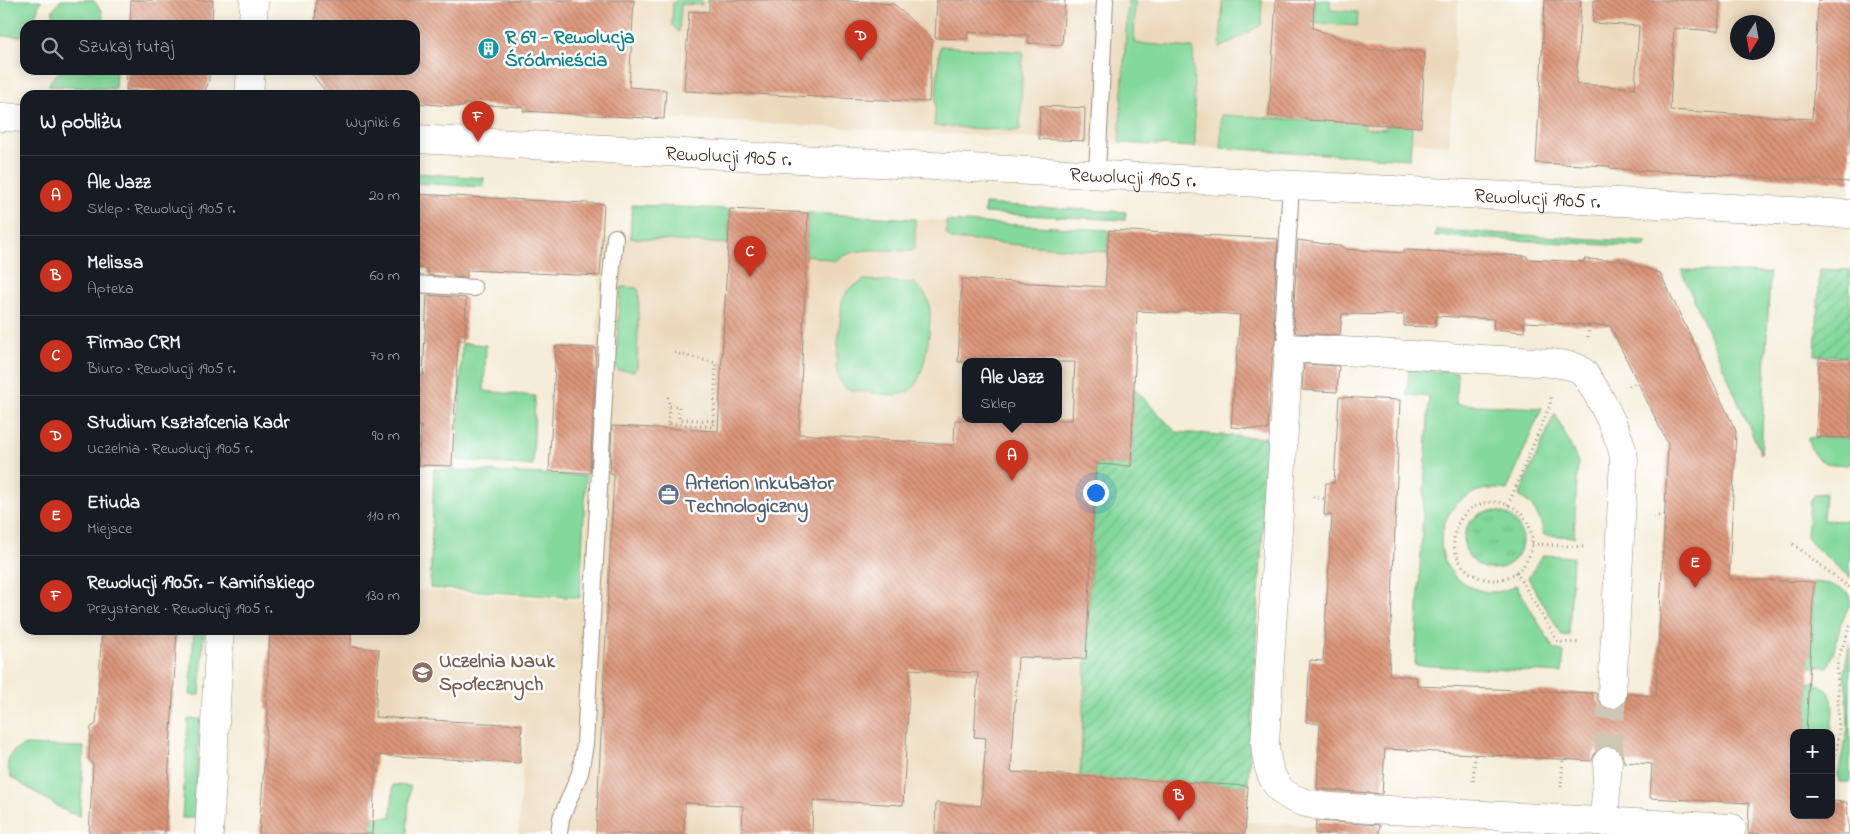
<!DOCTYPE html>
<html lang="pl">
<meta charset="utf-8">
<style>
:root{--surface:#171b24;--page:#20242c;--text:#f1f3f6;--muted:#9ea1a6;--line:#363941;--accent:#c8321e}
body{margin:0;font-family:"Indie Flower",sans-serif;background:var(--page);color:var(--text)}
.controls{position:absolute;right:15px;bottom:15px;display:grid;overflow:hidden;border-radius:10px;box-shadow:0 2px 12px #0003}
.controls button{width:45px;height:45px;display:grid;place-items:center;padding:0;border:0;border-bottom:1px solid var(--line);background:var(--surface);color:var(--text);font:25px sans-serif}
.compass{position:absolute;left:1730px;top:15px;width:45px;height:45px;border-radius:50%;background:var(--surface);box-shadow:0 2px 12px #0003;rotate:191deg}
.you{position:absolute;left:1095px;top:492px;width:18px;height:18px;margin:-12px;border:4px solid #fff;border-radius:50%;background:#1a73e8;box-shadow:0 0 0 8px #1a73e833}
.badge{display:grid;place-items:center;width:32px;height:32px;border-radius:50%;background:var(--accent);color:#fff;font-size:16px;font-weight:700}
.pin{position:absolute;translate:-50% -41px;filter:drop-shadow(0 1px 2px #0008)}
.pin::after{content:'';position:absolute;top:26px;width:18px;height:15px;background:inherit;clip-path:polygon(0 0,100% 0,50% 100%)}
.popup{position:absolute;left:962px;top:358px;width:100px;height:65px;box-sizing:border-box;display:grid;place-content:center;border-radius:10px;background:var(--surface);filter:drop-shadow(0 1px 4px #0005);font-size:16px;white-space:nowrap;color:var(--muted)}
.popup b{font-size:19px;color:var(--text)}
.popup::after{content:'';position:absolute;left:50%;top:100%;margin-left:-10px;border:10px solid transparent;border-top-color:var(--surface)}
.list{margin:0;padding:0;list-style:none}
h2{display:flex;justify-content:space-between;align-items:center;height:65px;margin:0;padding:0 20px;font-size:21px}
h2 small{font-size:16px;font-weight:400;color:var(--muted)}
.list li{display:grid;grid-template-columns:32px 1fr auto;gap:15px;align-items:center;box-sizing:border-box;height:80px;padding:0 20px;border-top:1px solid var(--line)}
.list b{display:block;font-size:19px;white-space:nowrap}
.list p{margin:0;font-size:16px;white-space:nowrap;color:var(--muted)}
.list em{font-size:16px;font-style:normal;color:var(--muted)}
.icon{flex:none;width:28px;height:28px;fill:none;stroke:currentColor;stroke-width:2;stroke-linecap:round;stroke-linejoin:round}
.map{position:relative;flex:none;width:1850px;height:834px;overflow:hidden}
.search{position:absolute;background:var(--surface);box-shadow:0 2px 12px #0003;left:20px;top:20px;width:400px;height:55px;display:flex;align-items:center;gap:12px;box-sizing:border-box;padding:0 18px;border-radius:15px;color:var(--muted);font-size:19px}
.panel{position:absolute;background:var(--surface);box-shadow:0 2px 12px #0003;left:20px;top:90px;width:400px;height:545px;border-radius:15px}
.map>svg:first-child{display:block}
</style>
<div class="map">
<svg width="1850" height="834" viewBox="0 0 1850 834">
<defs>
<pattern id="park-tufts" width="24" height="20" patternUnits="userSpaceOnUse" patternTransform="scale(1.25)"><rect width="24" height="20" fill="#83d89b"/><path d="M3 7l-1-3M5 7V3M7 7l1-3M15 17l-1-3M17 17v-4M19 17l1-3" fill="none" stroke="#72ba85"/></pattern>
<pattern id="garden-furrows" width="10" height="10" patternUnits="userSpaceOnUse" patternTransform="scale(1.25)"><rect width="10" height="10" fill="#83d89b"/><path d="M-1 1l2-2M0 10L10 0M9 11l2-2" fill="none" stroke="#72ba85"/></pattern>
<pattern id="building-back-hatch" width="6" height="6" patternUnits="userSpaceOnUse" patternTransform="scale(1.25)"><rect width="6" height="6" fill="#db9579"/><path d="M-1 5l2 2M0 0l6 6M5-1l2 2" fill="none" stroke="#b37a63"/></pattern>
</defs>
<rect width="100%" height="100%" fill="#fff"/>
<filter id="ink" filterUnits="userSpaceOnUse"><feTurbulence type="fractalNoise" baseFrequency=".02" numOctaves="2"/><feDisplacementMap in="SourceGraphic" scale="10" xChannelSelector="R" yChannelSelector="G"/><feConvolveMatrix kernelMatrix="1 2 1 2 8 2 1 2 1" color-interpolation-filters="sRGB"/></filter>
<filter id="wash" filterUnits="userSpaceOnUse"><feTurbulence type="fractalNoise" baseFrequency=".0096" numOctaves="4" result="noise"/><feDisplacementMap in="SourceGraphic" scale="20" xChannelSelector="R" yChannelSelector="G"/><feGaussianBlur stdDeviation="1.12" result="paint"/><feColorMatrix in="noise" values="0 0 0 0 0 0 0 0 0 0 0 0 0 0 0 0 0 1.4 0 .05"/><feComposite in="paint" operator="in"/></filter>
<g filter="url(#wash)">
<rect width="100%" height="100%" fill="#f5edd9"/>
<g fill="#ebd8ba" fill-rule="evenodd">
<polygon points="634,0 1458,0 1449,145 1411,142 1410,159 627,116"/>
<path d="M1546,0H1818L1812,109L1844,121L1792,117L1806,141L1804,179L1535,165ZM1738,22H1768V52H1738Z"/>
<path d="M730,209L1109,230L1080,777L1248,786L1246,822L1460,834H518L525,723L266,709L270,630H415V590L583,601L602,237L728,244ZM966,362H1058V420H966Z"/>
</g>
<g fill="#83d89b" stroke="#5f815c">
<polygon points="0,0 41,0 35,16 25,21 22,36 0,36"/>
<polygon points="61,0 93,0 102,11 104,25 51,25 53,10"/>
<polygon points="677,0 702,0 702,5 681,4 679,32 672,25 673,3"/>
<polygon points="1128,0 1135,0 1134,43 1193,48 1195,147 1119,143"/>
<polygon points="1223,0 1262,0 1261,25 1220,48"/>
<polygon points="1315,0 1330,0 1330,10 1358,12 1357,26 1314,23"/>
<polygon points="940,46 1023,52 1020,131 934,126"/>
<path d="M67,70H116L115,89L48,86C52,76 57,73 67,70Z"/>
<polygon points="1221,115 1364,123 1364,128 1386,129 1386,125 1412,126 1410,159 1221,148"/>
<polygon points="415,173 484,178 483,187 415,183"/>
<polygon points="985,204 1126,212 1125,220 984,213"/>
<polygon points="632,205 730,209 728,244 630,238"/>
<path d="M808,213L915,219V245L914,250L910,251C885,251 856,245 835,261L806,255Z"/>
<polygon points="946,221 1109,230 1107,252 951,239 947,235"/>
<polygon points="1436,230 1646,242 1645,247 1435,236"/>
<polygon points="1681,270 1770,273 1761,454"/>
<path d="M864,280L914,283C919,288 926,293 928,301C934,317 925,380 911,390C908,392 900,394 896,395C889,395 852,391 846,388C839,383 837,374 836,367L842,301L848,290Z"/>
<polygon points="623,287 637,288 639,292 637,367 634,371 618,370 616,367 620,291 621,288"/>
<polygon points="462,343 486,345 484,391 535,396 533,466 457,460"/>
<path d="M1409,369L1457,372L1456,404L1542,408L1507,490C1439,477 1414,571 1479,590C1492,594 1504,592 1516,585L1554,649L1564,652L1562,673L1415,665L1429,397L1407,395Z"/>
<path d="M1555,413L1578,462L1574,537L1544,535C1541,518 1534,505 1519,496Z"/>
<path d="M1816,437L1850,438V465C1836,464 1821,466 1813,453C1810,448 1808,443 1808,438Z"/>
<polygon points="434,469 586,476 580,598 430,588"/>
<polygon points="1825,493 1823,520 1850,521 1850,578 1811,543 1807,536 1810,501 1815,494"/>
<polygon points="1543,555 1573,557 1569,636 1562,635 1528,578"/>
<polygon points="1814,582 1829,584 1848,592 1850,595 1850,604 1841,623 1832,657 1828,667 1809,667"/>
<polygon points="194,630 204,630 200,695 190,695"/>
<polygon points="1850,640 1850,782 1839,782 1838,774 1848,728 1847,693 1844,674"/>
<path d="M1809,682C1839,686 1833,709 1831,733H1806Z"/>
<polygon points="188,719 200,719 195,818 182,818"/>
<path d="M26,745L84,747L80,816L67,812L12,778C3,761 9,750 26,745Z"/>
<polygon points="393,785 410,786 407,834 372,834 372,817 391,817"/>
</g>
<circle fill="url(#park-tufts)" stroke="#5f815c" cx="1493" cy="540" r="29"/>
<g fill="url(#garden-furrows)" stroke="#5f815c">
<polygon points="1820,269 1850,270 1850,357 1815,355"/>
<polygon points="1134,388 1176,432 1268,438 1248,786 1080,777 1096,464 1131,465"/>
</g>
<g id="blocks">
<g fill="url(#building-back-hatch)">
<polygon points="131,0 213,0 212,25 130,25"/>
<polygon points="316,0 634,0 629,87 666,90 664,119 523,111 524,107 464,104 463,107 415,103 415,95 328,95 312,74 312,70 415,70 415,25 315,25"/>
<polygon points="709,0 838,0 894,4 932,40 929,102 684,91 689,11 709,12"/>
<polygon points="937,0 1065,0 1062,45 1028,43 1028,35 968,32 967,39 935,38"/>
<polygon points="1276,0 1314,0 1313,28 1368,49 1425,52 1421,127 1306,120 1306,118 1269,116"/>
<polygon points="1545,0 1581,0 1576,84 1635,88 1639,26 1593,23 1594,0 1720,0 1718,31 1674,28 1670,110 1812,119 1818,0 1850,0 1850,182 1631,170 1610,168 1610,166 1536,163"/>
<polygon points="127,70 209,70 209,81 205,91 195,94 126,90"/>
<polygon points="1040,106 1085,108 1084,141 1039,139"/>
<polygon points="415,194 604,204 600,276 467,270 467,278 428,275 428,269 415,268"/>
<polygon points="730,209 808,213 799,434 954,445 955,420 1072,420 1075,362 958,362 962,279 1105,287 1109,230 1278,239 1273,318 1277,339 1273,347 1268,430 1231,427 1240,315 1182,310 1178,313 1137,311 1131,466 1096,464 1086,659 1018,657 1013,739 1011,772 1248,786 1245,834 935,834 936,803 981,806 986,738 974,737 978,673 910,669 903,805 813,800 812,834 742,834 743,806 685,803 684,834 596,834 614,474 610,474 612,426 718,431"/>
<polygon points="1298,240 1345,247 1345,249 1404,253 1404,250 1527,256 1527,259 1584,262 1584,259 1622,261 1660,273 1736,431 1729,579 1814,582 1806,733 1794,733 1794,815 1831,815 1831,801 1847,802 1849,834 1748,834 1749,803 1650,798 1652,764 1624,762 1622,754 1616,748 1610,746 1602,747 1595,752 1592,761 1385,749 1382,794 1317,789 1320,724 1306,722 1310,660 1323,661 1332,515 1324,515 1326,483 1334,483 1339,397 1400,400 1389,675 1416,677 1417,686 1596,693 1598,701 1603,707 1612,710 1620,708 1625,703 1628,694 1656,696 1668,444 1610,326 1524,322 1524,332 1493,329 1494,319 1436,316 1435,327 1404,326 1404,315 1342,314 1340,335 1296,333 1293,318"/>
<polygon points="427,295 466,298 465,340 458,340 452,466 418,465 421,426 415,426 418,375 423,376"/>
<polygon points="556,346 596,348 590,473 549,471"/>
<polygon points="1819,358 1850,359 1850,438 1816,437"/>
<polygon points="1304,364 1339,366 1337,392 1302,390"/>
<polygon points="102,630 177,630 165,834 89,834 93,765 89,760 89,755 91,727 96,724"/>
<polygon points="270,630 351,630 351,647 379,649 375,717 522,725 520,763 376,755 372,834 259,834 268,709 266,709"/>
<polygon points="1316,821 1380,825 1379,834 1315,834"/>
</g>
</g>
</g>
<g filter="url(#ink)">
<use href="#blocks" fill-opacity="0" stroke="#988c7c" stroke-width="1"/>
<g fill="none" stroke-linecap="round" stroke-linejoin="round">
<polyline stroke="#d0c6b4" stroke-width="28" stroke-dasharray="28 14" stroke-linecap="butt" points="1608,761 1612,694"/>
<defs>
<g id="lane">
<polyline points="1097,174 1105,0"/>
<polyline points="415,284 474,288"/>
<polyline points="1289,348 1283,319 1291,185"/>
<polyline points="559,834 561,818 580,773 585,744 610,287 615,237"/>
</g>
<g id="street">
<polyline points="253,25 254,0"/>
<polyline points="249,95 251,70"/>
<path d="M1612,694L1624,459C1622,438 1596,388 1583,372C1574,364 1564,365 1552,363L1289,348L1265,743C1268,790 1286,803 1332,807L1732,828"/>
<polyline points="1604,822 1608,761"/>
<polyline points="209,834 220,630"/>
</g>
<g id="secondary">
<polyline points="0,117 25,118"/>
<path id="s1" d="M415,139L1850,214"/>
</g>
</defs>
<use href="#lane" stroke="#988c7c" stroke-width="18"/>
<use href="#street" stroke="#988c7c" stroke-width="29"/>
<use href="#secondary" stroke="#988c7c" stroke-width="29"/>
<g stroke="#988c7c" stroke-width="3" stroke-dasharray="1 4" stroke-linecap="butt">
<polyline points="1588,337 1589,325"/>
<polyline points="674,353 716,363 714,421"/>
<polyline points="1629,386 1638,382"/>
<polyline points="668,397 669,406 679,406 679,419 714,421 713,427 668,423 669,428"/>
<polyline points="668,423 669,407"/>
<polyline points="1313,497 1325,499"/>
<circle cx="1493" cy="541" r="39"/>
<polyline points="1508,505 1550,405 1551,397"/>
<polyline points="1653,516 1664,516"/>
<polyline points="1532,544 1587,547"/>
<polyline points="1793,544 1850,588"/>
<polyline points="1516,572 1558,642 1581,643"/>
<polyline points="1473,781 1475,754"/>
<polyline points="1831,784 1839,735 1837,662 1850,626"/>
<polyline points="1561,787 1563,759"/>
</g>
<use href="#lane" stroke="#fff" stroke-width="16"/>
<use href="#street" stroke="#fff" stroke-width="28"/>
<use href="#secondary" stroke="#fff" stroke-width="28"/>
</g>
</g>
<defs>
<symbol id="building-disc" viewBox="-11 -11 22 22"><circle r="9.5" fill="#0f9aa8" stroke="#fff"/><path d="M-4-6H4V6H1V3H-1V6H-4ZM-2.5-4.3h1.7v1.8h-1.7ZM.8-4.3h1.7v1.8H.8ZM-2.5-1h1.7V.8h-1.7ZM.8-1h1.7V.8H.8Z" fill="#fff"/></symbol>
<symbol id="office-disc" viewBox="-11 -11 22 22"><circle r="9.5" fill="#5c6f8a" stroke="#fff"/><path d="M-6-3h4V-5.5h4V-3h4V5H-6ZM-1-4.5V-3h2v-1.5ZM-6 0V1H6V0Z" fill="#fff"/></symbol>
<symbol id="university-disc" viewBox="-11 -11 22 22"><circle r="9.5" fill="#8d6e63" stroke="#fff"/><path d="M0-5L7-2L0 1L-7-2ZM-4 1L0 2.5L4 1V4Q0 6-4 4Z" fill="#fff"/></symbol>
</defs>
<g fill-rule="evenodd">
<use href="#building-disc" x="476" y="36" width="25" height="25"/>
<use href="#office-disc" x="656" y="482" width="25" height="25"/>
<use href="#university-disc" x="410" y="660" width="25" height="25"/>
</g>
<g text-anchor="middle" stroke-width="5" stroke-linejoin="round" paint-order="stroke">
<g font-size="20" font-weight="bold" fill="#0d838f" stroke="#fff" text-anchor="start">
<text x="505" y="43">R 69 - Rewolucja<tspan x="505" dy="23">Śródmieścia</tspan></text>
</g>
<g font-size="20" fill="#3b2a1e" stroke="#fff">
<text dy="7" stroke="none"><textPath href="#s1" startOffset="314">Rewolucji 1905 r.</textPath></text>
<text dy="7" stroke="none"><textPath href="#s1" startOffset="719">Rewolucji 1905 r.</textPath></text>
<text dy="7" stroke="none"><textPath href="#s1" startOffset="1124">Rewolucji 1905 r.</textPath></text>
</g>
<g font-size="20" font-weight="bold" fill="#4e5e75" stroke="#fff" text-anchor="start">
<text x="685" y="489">Arterion Inkubator<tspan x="685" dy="23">Technologiczny</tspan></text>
</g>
<g font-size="20" font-weight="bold" fill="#785e54" stroke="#fff" text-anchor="start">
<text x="439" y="667">Uczelnia Nauk<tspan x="439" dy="23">Społecznych</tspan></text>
</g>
</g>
</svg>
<div class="controls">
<button>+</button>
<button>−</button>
</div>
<svg class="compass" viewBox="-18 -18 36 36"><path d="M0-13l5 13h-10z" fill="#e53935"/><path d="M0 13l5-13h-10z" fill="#9ea1a6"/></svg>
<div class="you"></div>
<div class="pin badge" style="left:1012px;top:481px">A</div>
<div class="popup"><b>Ale Jazz</b>Sklep</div>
<div class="pin badge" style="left:1179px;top:821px">B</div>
<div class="pin badge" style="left:750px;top:277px">C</div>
<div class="pin badge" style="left:861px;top:61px">D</div>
<div class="pin badge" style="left:1695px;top:588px">E</div>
<div class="pin badge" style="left:478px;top:142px">F</div>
<div class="search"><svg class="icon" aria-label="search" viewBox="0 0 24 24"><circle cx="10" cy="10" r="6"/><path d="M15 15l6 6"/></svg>Szukaj tutaj</div>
<section class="panel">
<h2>W pobliżu<small>Wyniki: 6</small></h2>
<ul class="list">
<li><span class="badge">A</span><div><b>Ale Jazz</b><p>Sklep · Rewolucji 1905 r.</p></div><em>20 m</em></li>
<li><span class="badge">B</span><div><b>Melissa</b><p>Apteka</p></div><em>60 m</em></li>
<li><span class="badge">C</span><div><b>Firmao CRM</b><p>Biuro · Rewolucji 1905 r.</p></div><em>70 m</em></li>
<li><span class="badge">D</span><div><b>Studium Kształcenia Kadr</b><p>Uczelnia · Rewolucji 1905 r.</p></div><em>90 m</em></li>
<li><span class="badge">E</span><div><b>Etiuda</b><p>Miejsce</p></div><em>110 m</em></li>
<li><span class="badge">F</span><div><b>Rewolucji 1905r. - Kamińskiego</b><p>Przystanek · Rewolucji 1905 r.</p></div><em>130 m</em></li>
</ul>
</section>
</div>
